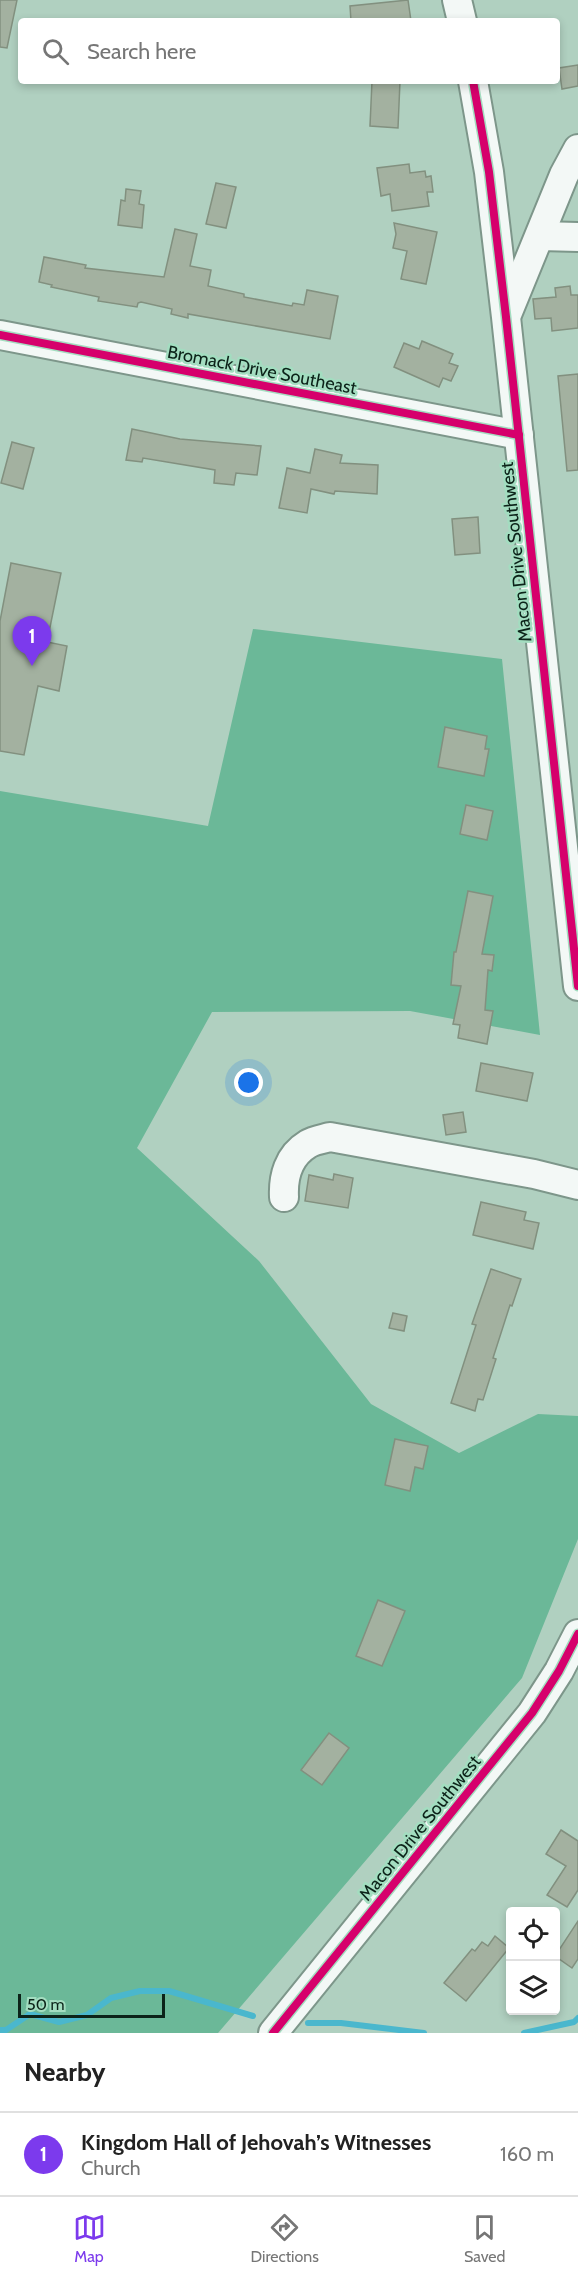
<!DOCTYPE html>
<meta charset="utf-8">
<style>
:root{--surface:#fff;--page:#f2f2f2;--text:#222;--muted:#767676;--line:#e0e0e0;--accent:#7c3aed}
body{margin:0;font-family:Cabin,sans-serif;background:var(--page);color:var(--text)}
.controls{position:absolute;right:18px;bottom:18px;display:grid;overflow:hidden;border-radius:6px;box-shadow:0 3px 9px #0003}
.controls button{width:54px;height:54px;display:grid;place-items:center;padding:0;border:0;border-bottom:2px solid var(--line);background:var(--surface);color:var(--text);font:30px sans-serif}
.scale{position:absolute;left:18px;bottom:15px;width:147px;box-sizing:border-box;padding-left:6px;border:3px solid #0c2319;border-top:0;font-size:16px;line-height:21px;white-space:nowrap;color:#0c2319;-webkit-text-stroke:4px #a3ddc0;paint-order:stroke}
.you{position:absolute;left:249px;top:1083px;width:21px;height:21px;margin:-15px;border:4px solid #fff;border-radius:50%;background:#1a73e8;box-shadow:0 0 0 9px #1a73e833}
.badge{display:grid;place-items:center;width:39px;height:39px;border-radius:50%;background:var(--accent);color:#fff;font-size:20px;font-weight:700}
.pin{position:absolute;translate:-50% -50px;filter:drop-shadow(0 2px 3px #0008)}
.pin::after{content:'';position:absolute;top:32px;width:21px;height:18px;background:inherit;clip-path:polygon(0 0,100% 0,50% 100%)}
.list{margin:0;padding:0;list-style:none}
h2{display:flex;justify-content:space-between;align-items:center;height:78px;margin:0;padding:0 24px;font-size:26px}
h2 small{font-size:20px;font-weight:400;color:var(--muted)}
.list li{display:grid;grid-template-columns:39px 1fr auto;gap:18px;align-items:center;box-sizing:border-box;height:84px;padding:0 24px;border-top:2px solid var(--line)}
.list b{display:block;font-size:22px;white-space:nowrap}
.list p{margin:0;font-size:20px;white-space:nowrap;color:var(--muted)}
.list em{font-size:20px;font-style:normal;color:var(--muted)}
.icon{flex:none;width:33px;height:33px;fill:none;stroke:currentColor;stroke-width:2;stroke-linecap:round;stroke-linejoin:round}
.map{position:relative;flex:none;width:578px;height:2033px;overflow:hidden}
.search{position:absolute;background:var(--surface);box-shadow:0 3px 9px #0003;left:18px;right:18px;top:18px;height:66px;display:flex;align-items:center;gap:15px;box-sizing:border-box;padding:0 21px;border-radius:6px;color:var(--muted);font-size:22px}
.sheet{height:162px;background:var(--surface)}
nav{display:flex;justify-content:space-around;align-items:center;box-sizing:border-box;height:84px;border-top:2px solid var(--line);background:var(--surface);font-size:16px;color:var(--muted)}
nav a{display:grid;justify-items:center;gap:3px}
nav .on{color:var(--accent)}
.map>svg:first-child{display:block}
</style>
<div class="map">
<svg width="578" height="2033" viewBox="0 0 578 2033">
<rect width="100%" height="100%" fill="#b0d0c0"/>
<polygon fill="#6bb898" points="253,629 502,659 540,1035 410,1011 212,1012 137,1148 259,1261 371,1404 459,1453 538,1414 578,1416 578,1539 522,1678 218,2033 0,2033 0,791 208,826"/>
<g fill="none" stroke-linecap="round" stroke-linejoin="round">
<g stroke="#4ab7cd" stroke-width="6">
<polyline points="308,2023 341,2023 424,2033"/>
<polyline points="0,2030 6,2030 30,2014 59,2022 87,2015 111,1998 140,1991 169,1991 253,2016"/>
<polyline points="524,2033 574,2022 578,2018"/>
</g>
</g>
<g fill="#a3b1a0" stroke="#82907f" stroke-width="1.5">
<polygon points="0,0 17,0 7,48 0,47"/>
<polygon points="408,0 411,21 351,21 350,6"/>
<polygon points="578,65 578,86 562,89 559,68"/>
<polygon points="372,81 400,81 398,128 370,126"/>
<polygon points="409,164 410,173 425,171 426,177 431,176 433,192 427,192 429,206 392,211 390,194 381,196 377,168"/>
<polygon points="216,183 236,187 226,228 206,224"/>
<polygon points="126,189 141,191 139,204 144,205 142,228 118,225 121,200 125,201"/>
<polygon points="394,223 437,232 426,284 401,279 407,251 393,248 396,234"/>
<polygon points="175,229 197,234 190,266 211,270 208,286 244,294 244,297 292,306 293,303 304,305 307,290 338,296 330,339 188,314 188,318 171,314 172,309 141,302 138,303 137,307 98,301 99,297 51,287 52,285 39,282 44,257 86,265 85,268 164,277"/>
<polygon points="570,286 571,295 578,295 578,328 552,331 551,318 535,319 533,299 556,297 555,288"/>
<polygon points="422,341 453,354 449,363 458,366 451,381 443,378 439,387 394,367 404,343 419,349"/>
<polygon points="578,374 578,470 567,471 558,376"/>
<polygon points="132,429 180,439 261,446 257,475 236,473 234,485 214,483 215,470 143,458 142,462 126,460"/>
<polygon points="12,442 34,448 23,489 1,483"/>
<polygon points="315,449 342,455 340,463 378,465 377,494 335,491 334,494 311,489 307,513 279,508 287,468 310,473"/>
<polygon points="478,517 480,553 455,555 452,519"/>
<polygon points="11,563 61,573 47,642 67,646 59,691 38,686 24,755 0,751 0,621"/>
<polygon points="445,727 487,736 485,749 489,749 484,776 438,767"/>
<polygon points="466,805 493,811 487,840 460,834"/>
<polygon points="468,891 493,896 482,954 494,955 492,971 488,970 485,1010 493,1011 487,1044 458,1038 460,1025 453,1024 461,986 451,985 454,952 456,952"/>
<polygon points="481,1063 533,1073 527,1101 476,1091"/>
<polygon points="463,1112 466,1132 446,1135 443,1115"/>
<polygon points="334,1174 353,1178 348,1208 305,1201 309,1175 333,1180"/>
<polygon points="481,1202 526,1212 524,1220 539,1223 533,1249 473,1235"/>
<polygon points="491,1269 521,1279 512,1306 510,1305 493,1358 496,1359 483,1400 478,1399 475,1411 451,1403 476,1325 472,1324"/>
<polygon points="393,1313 407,1316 404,1331 389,1328"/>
<polygon points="395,1439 428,1446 423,1469 415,1467 410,1491 385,1485"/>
<polygon points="378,1600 405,1611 382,1666 356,1656"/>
<polygon points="329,1733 349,1748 322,1785 301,1770"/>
<polygon points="561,1830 578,1841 578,1890 567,1907 547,1895 566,1866 546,1854"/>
<polygon points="578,1921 578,1959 572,1968 555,1956"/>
<polygon points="495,1936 509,1948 466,2001 444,1983 472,1949 475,1951 482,1942 488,1946"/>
</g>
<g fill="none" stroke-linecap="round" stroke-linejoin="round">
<defs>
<g id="minor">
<polyline points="457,0 462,21"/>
<polyline points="473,81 489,172 506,317 578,986"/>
<polyline points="540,236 578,237"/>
<polyline points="508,312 564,175 578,149"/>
<polyline points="0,335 519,435"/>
<path d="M284,1197C283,1177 288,1156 308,1144C314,1140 323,1139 330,1137L534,1174L578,1185"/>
<polyline points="273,2033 532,1713 559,1671 578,1634"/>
</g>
</defs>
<use href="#minor" stroke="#7d968a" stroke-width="32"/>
<use href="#minor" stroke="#f3f8f6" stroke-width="28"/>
<defs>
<g id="cycleway">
<polyline points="473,81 489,172 506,317 578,986"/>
<polyline points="0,335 519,435"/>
<polyline points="273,2033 532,1713 559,1671 578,1634"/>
</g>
</defs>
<use href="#cycleway" stroke="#a3ddc0" stroke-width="11"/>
<use href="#cycleway" stroke="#d6006c" stroke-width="8"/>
</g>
<g text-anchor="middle" stroke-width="5" stroke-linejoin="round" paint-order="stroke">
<g font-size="18" fill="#0c2319" stroke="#a3ddc0">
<text transform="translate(262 370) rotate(11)" y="6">Bromack Drive Southeast</text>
<text transform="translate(516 552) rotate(-96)" y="6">Macon Drive Southwest</text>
<text transform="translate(420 1828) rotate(-51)" y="6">Macon Drive Southwest</text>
</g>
</g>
</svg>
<div class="controls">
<button><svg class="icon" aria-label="locate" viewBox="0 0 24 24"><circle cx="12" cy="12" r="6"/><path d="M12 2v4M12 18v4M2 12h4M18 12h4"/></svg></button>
<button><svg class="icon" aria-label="layers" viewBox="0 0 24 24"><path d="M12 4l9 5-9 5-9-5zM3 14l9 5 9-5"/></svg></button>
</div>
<div class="scale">50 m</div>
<div class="you"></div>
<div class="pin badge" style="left:32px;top:666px">1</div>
<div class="search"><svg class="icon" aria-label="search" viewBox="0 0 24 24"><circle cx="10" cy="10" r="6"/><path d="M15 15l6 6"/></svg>Search here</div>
</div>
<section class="sheet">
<h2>Nearby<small></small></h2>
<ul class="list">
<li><span class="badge">1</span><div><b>Kingdom Hall of Jehovah’s Witnesses</b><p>Church</p></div><em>160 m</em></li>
</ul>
</section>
<nav>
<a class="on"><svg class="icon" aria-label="map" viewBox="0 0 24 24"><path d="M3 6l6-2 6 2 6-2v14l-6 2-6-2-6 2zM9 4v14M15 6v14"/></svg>Map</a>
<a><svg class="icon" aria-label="directions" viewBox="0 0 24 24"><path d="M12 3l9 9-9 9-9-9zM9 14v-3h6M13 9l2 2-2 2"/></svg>Directions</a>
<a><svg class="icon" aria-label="saved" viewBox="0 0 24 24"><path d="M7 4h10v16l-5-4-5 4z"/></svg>Saved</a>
</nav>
